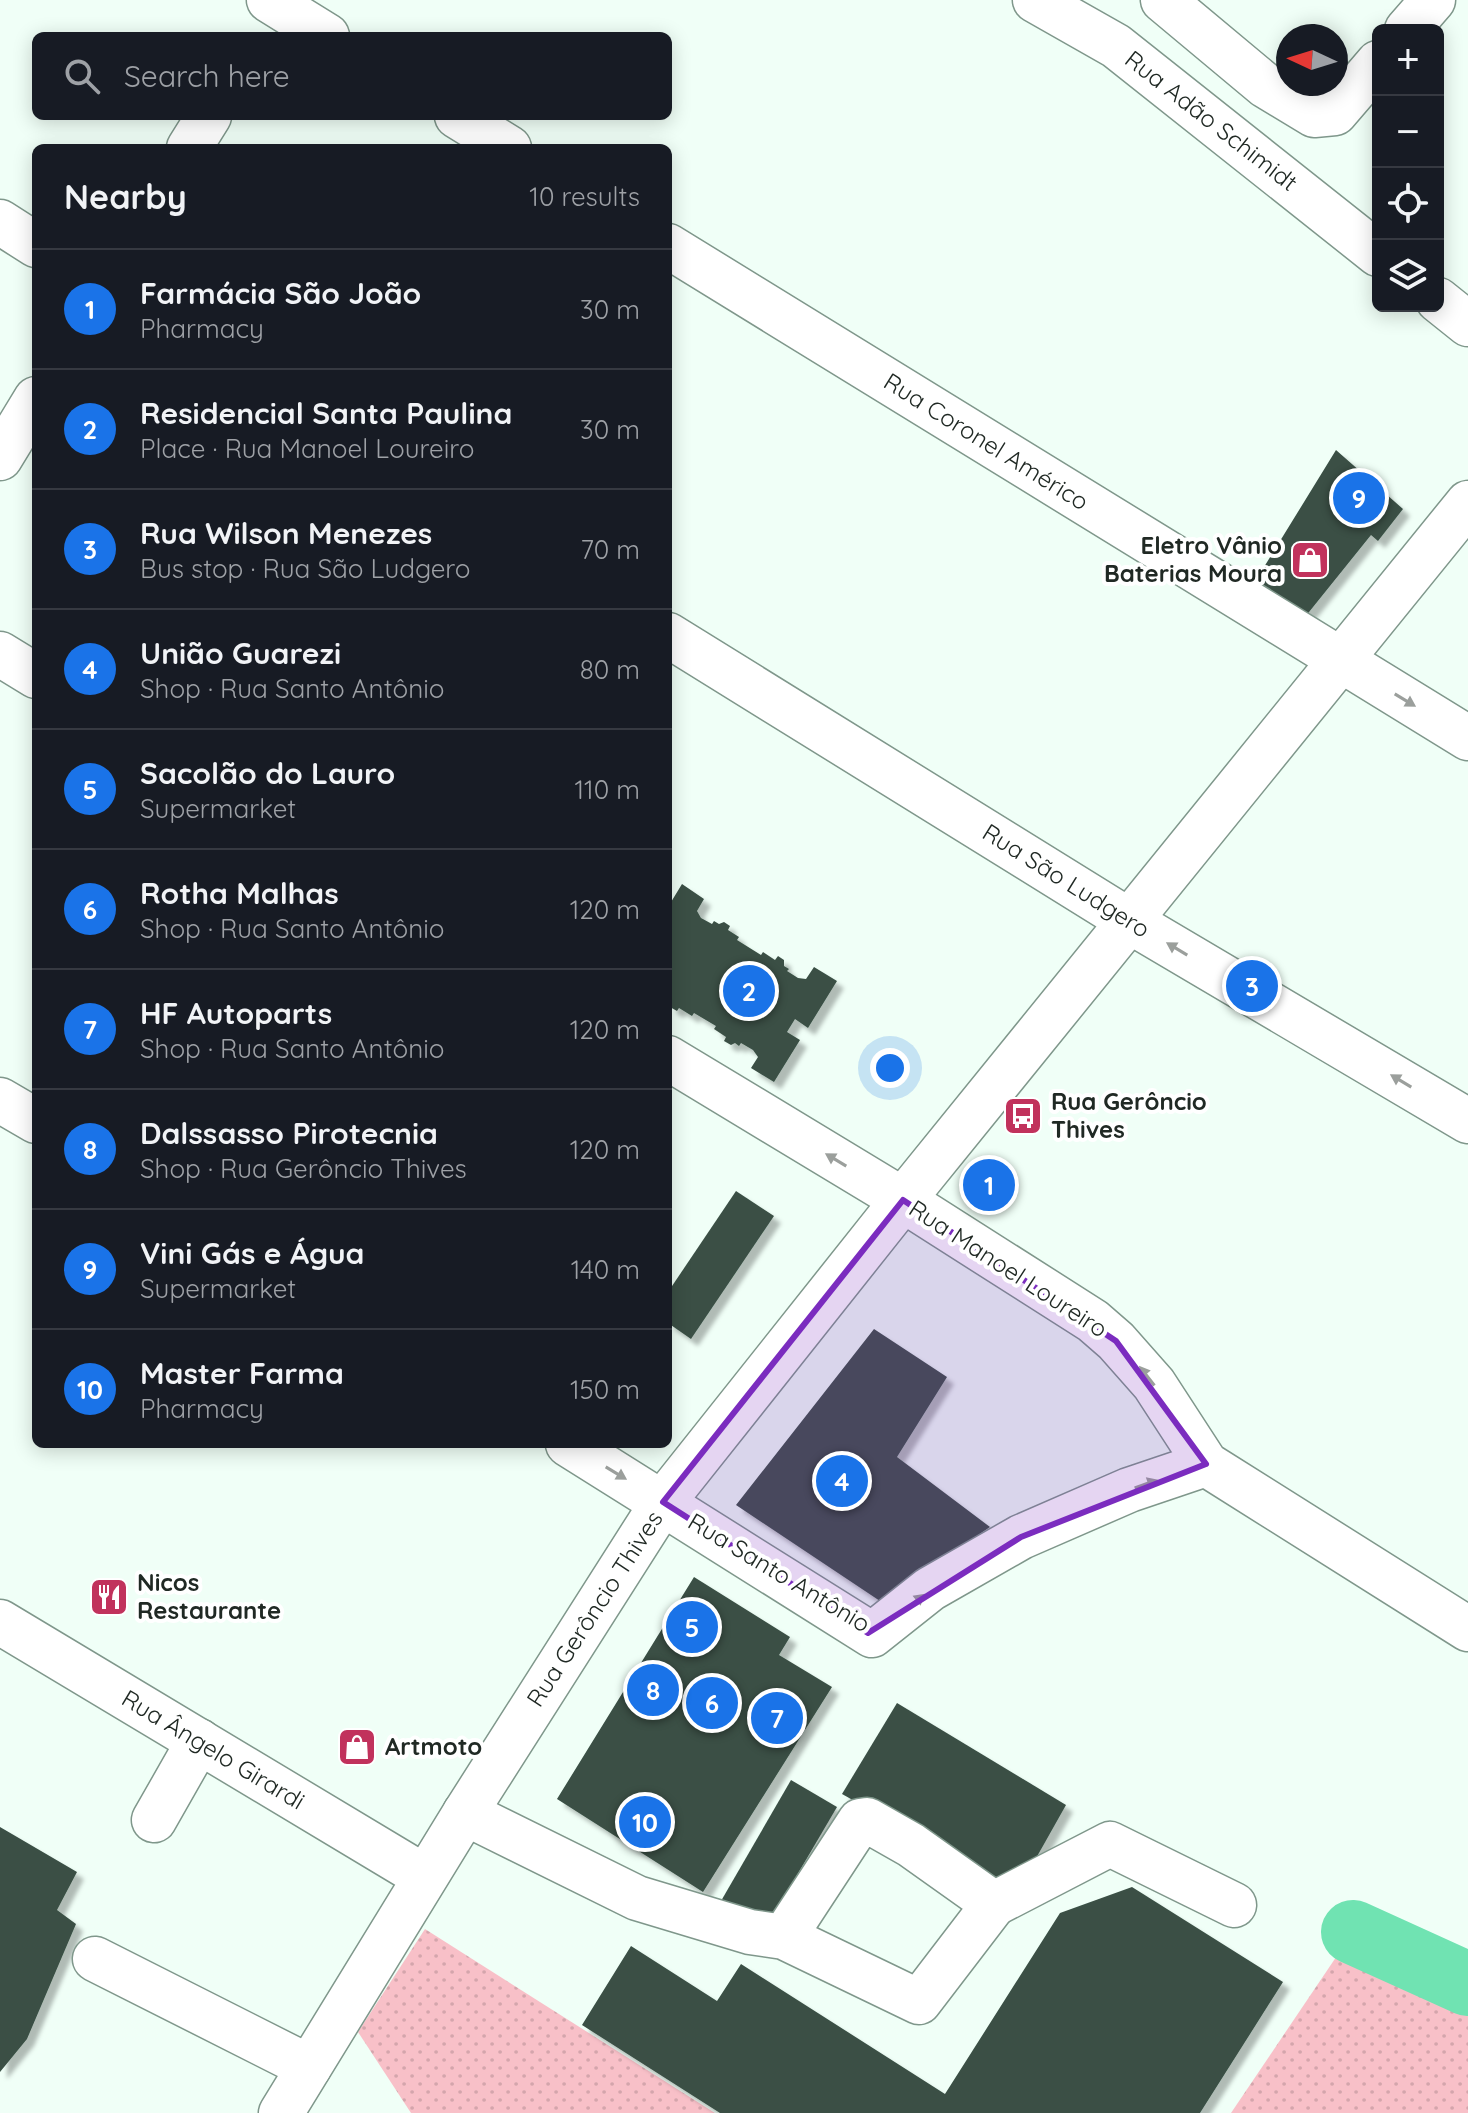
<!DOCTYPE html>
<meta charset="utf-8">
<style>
:root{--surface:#171b24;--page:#20242c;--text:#f1f3f6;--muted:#9ea1a6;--line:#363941;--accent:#1a73e8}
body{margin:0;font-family:Quicksand,sans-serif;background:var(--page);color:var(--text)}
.controls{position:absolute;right:24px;top:24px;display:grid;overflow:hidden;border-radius:12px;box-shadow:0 4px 20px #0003}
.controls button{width:72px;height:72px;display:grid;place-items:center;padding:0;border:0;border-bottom:2px solid var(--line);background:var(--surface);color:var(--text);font:40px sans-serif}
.compass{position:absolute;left:1276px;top:24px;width:72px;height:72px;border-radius:50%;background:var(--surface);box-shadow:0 4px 20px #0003;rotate:274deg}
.you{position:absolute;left:890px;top:1068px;width:28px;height:28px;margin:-20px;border:6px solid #fff;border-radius:50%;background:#1a73e8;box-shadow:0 0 0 12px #1a73e833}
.badge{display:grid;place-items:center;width:52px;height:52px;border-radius:50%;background:var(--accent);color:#fff;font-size:26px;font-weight:700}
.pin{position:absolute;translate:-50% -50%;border:4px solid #fff;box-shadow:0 2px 8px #0006}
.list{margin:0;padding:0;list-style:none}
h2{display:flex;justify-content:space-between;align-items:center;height:104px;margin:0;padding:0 32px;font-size:34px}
h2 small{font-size:26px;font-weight:400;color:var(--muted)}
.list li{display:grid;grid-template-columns:52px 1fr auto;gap:24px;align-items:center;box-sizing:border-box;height:120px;padding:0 32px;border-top:2px solid var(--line)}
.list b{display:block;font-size:30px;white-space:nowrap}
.list p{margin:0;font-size:26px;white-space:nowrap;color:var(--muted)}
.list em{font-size:26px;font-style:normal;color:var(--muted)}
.icon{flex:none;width:44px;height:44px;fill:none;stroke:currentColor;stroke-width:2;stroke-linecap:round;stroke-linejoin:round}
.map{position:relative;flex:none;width:1468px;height:2113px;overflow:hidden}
.search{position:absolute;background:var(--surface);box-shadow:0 4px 20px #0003;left:32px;top:32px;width:640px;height:88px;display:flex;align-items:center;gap:20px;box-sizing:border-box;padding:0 28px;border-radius:12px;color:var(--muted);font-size:30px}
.panel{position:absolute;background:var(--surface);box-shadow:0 4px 20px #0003;left:32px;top:144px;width:640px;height:1304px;border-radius:12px}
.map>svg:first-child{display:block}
</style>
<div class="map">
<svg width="1468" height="2113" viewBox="0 0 1468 2113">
<defs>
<pattern id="grass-dots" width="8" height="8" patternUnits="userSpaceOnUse" patternTransform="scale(2)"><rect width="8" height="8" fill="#f8c0c8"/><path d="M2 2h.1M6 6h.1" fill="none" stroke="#d4a5ac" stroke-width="1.8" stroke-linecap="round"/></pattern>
<filter id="shadow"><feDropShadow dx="7" dy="7" stdDeviation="2" flood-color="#0004"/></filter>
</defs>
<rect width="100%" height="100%" fill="#f0fff7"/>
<g fill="url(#grass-dots)">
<polygon points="425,1929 715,2113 411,2113 358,2032"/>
<polygon points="1353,1932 1468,1984 1468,2113 1231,2113"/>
</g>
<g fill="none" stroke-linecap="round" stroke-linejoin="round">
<polyline stroke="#70e3b2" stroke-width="64" points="1353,1932 1468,1984"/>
</g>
<g fill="#3a5045" filter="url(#shadow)">
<polygon points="1336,450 1403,509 1378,541 1371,535 1305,617 1253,585"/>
<polygon points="682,884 704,899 697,911 701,918 712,924 714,921 719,924 724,922 730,926 728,930 739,937 737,940 761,955 763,952 775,960 778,956 784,960 784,966 789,969 787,971 798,978 806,979 814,967 837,981 808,1028 795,1019 787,1032 800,1040 774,1082 751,1068 758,1057 753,1050 741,1043 739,1046 735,1043 731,1045 724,1041 726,1037 714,1029 716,1026 694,1013 692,1016 679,1008 677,1011 670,1007 668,907"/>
<polygon points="736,1191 774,1216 691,1339 668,1323 668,1292"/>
<polygon points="874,1329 947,1377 897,1457 990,1527 880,1601 736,1505"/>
<polygon points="694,1577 790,1637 779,1655 832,1687 703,1892 557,1799"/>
<polygon points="897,1703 1066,1805 1017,1892 842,1794"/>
<polygon points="791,1780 837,1807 766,1928 721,1901"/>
<polygon points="0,1827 77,1872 57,1910 76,1924 27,2039 0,2072"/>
<polygon points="1132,1887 1283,1982 1200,2113 720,2113 582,2025 631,1946 717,2001 741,1964 945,2094 1060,1913"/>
</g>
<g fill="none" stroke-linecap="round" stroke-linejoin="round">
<defs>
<g id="minor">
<polyline points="269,0 327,36"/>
<polyline points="1035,0 1116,46 1378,254"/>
<polyline points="1163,0 1266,86 1314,115 1335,113 1378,63"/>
<polyline points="1407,30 1433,0"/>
<polyline points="457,116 509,148"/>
<polyline points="189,148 209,116"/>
<polyline points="0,222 36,245"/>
<polyline points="668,246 1468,738"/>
<polyline points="1438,300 1468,324"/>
<polyline points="0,458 36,399"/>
<polyline points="668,635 1131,922 1468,1121"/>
<polyline points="0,654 36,676"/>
<polyline points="668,1058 903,1200 1093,1321 1116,1341 1154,1384 1206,1464 1468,1629"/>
<polyline points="0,1100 36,1121"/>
<polyline points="568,1444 872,1635 930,1589 1021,1537 1129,1490 1206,1464"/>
<polyline points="0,1622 425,1877"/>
<polyline points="465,1813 637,1898 750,1932 784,1937 919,2002 994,1904 911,1845 867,1820 860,1821 784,1937"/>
<polyline points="154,1820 199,1741"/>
<polyline points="994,1904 1110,1844 1234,1905"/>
<polyline points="95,1959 309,2067"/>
</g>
<polyline id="major" points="281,2113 465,1813 663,1502 903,1200 1468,503"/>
</defs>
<use href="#minor" stroke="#7f978b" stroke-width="47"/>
<use href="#major" stroke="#7f978b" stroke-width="47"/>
<use href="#minor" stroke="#fff" stroke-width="44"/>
<use href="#major" stroke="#fff" stroke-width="44"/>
</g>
<defs><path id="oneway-solid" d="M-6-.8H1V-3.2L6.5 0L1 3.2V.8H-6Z" transform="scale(2)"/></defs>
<g fill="#9b9f9c">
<use href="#oneway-solid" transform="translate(1405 700) rotate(31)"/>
<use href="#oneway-solid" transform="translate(1177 949) rotate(-149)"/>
<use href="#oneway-solid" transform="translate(1401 1081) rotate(-149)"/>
<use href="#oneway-solid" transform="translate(836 1160) rotate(-149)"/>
<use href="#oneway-solid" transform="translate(1147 1376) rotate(-128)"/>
<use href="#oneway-solid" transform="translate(616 1473) rotate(31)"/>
<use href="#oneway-solid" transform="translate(1146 1484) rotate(-19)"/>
<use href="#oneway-solid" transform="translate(915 1602) rotate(-39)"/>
</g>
<path fill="#7b2cbf" fill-opacity="0.2" stroke="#7b2cbf" stroke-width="6" stroke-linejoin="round" d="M903,1200L1116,1341L1206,1464L1021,1537L868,1633L663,1502Z"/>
<defs>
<symbol id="shop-square" viewBox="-11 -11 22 22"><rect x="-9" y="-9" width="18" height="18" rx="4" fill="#c1325c" stroke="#fff"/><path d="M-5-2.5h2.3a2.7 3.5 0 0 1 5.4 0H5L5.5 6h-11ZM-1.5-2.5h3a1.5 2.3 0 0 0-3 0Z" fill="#fff"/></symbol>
<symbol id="bus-square" viewBox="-11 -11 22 22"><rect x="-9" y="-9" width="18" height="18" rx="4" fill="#c1325c" stroke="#fff"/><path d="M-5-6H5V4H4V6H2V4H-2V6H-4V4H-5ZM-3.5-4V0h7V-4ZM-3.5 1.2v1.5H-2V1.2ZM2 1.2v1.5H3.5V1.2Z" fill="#fff"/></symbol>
<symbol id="restaurant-square" viewBox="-11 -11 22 22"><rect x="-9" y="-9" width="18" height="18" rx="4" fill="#c1325c" stroke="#fff"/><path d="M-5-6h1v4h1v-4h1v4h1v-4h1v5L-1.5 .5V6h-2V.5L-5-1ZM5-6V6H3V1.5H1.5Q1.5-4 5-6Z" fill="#fff"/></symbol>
</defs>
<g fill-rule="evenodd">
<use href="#shop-square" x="1288" y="538" width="44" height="44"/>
<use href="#bus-square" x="1001" y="1094" width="44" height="44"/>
<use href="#restaurant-square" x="87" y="1575" width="44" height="44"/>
<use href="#shop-square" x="335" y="1725" width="44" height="44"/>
</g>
<g text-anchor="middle" stroke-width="8" stroke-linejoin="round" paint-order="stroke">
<g font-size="24" fill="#202924" stroke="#fff">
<text transform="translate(1211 121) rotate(38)" y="8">Rua Adão Schimidt</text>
<text transform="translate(986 442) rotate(32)" y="8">Rua Coronel Américo</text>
<text transform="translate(1066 881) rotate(32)" y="8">Rua São Ludgero</text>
<text transform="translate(1008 1269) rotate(33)" y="8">Rua Manoel Loureiro</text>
<text transform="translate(779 1573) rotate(31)" y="8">Rua Santo Antônio</text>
<text transform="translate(595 1609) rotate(-57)" y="8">Rua Gerôncio Thives</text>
<text transform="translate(213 1750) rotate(31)" y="8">Rua Ângelo Girardi</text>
</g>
<g font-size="24" font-weight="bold" fill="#202924" stroke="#fff" text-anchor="start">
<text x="1282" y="554" text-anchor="end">Eletro Vânio<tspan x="1282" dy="28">Baterias Moura</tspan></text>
<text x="1051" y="1110">Rua Gerôncio<tspan x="1051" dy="28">Thives</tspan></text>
<text x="137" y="1591">Nicos<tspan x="137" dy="28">Restaurante</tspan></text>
<text x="385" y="1755">Artmoto</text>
</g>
</g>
</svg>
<div class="controls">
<button>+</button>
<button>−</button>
<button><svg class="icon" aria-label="locate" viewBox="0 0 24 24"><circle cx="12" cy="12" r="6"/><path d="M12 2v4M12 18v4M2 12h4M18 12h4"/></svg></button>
<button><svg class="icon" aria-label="layers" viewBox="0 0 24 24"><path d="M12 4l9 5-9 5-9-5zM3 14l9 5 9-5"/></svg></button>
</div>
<svg class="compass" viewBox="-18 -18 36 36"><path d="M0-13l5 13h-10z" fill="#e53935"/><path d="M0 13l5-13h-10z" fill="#9ea1a6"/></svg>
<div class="you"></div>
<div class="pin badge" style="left:989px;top:1185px">1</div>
<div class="pin badge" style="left:749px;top:991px">2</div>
<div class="pin badge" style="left:1252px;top:986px">3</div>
<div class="pin badge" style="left:842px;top:1481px">4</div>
<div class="pin badge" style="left:692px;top:1627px">5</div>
<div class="pin badge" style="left:712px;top:1703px">6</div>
<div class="pin badge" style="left:777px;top:1718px">7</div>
<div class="pin badge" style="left:653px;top:1690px">8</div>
<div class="pin badge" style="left:1359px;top:498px">9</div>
<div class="pin badge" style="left:645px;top:1822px">10</div>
<div class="search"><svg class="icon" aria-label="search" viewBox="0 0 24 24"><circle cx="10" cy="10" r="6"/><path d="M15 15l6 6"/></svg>Search here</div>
<section class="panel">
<h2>Nearby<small>10 results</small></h2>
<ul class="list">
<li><span class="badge">1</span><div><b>Farmácia São João</b><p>Pharmacy</p></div><em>30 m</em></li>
<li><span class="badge">2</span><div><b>Residencial Santa Paulina</b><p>Place · Rua Manoel Loureiro</p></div><em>30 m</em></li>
<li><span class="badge">3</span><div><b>Rua Wilson Menezes</b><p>Bus stop · Rua São Ludgero</p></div><em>70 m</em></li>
<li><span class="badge">4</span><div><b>União Guarezi</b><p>Shop · Rua Santo Antônio</p></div><em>80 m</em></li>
<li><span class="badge">5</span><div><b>Sacolão do Lauro</b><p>Supermarket</p></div><em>110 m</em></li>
<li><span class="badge">6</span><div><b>Rotha Malhas</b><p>Shop · Rua Santo Antônio</p></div><em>120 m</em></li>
<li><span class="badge">7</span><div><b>HF Autoparts</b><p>Shop · Rua Santo Antônio</p></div><em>120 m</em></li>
<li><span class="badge">8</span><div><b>Dalssasso Pirotecnia</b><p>Shop · Rua Gerôncio Thives</p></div><em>120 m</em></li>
<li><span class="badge">9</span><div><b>Vini Gás e Água</b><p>Supermarket</p></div><em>140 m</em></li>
<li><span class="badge">10</span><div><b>Master Farma</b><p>Pharmacy</p></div><em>150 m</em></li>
</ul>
</section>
</div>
